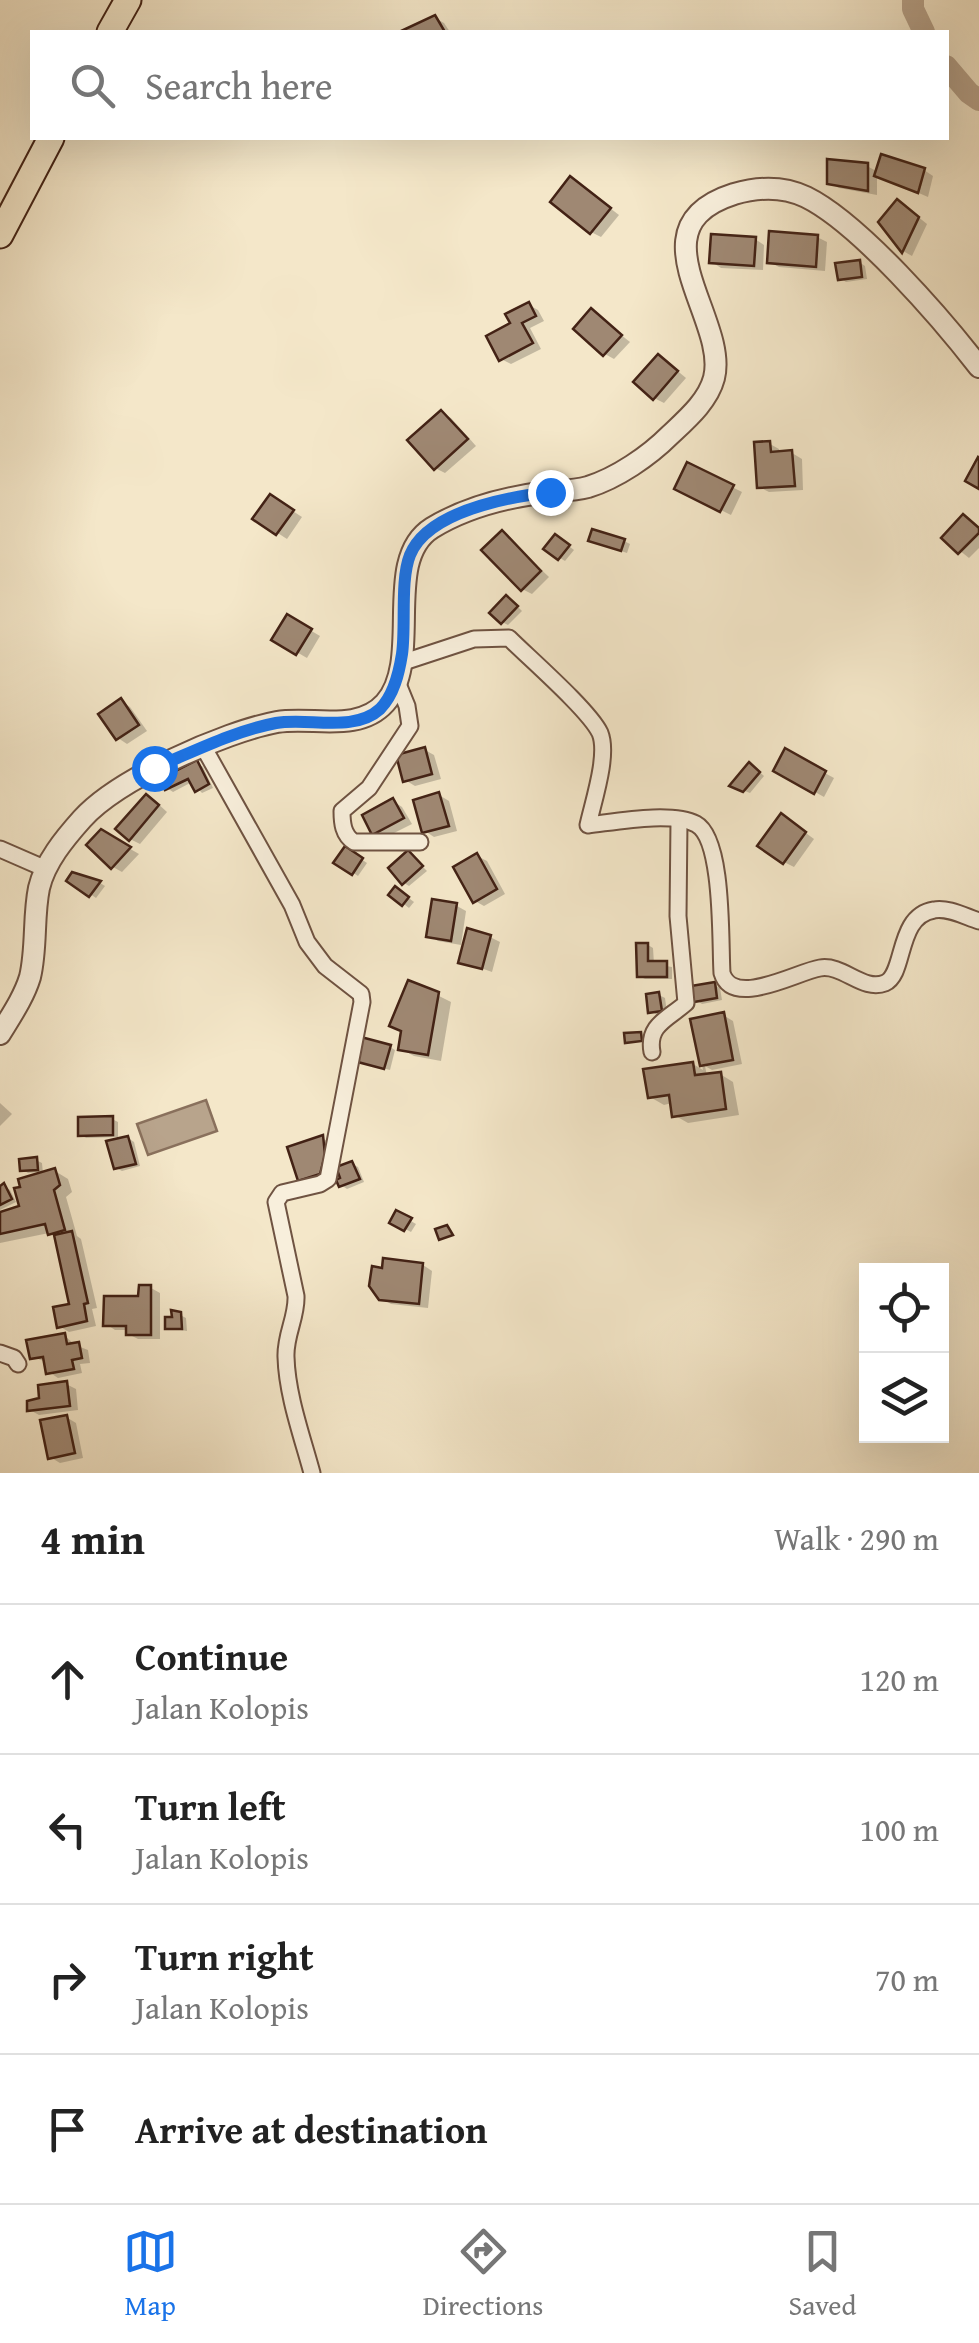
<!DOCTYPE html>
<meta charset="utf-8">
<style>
:root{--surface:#fff;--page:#f6f6f6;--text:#222;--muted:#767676;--line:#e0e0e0;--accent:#1a73e8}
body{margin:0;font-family:"Gentium Book Plus",serif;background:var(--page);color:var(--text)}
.controls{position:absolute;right:30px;bottom:30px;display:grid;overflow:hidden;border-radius:0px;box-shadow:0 10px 40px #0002}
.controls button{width:90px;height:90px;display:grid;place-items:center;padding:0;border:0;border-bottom:2px solid var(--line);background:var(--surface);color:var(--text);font:50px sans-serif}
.stop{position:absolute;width:30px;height:30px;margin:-22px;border:8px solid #1a73e8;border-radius:50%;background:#fff}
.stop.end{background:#1a73e8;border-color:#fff;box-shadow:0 2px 10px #0008}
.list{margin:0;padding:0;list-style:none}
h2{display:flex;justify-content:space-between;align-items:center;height:130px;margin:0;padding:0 40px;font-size:42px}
h2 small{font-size:32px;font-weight:400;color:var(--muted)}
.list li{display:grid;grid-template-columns:65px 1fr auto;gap:30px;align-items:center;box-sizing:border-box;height:150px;padding:0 40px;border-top:2px solid var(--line)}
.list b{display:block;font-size:38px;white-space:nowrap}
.list p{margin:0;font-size:32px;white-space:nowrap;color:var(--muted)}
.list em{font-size:32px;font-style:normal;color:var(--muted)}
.icon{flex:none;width:55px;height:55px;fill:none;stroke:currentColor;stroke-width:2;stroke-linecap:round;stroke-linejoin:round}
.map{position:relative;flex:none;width:979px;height:1473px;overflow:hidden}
.search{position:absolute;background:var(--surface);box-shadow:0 10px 40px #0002;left:30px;right:30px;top:30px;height:110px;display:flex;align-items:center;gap:25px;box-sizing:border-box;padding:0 35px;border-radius:0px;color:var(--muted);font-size:38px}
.sheet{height:730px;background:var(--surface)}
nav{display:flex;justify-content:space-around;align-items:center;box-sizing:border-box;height:140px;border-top:2px solid var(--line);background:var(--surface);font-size:28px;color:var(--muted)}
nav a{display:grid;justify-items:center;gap:5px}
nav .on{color:var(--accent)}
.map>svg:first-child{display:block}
</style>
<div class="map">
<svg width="979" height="1473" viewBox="0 0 979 1473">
<rect width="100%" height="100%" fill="#f4e7c9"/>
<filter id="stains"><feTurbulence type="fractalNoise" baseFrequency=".002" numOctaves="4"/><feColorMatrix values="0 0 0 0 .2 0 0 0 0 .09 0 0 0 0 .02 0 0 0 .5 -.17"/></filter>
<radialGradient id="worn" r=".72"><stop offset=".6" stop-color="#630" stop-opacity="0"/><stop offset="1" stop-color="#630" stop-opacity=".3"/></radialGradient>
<polygon fill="#b8a48c" stroke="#89705c" stroke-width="2.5" points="206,1100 217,1131 148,1155 137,1124"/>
<g fill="#0003">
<polygon points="435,18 444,23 450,32 404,32"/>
<polygon points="867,166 878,172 924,170 933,176 928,197 877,175 877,195 839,188 829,183"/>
<polygon points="580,185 619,215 601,237 591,232"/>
<polygon points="907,208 927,224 912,256 903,251 881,222"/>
<polygon points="817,237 827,242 825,271 779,267 769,262"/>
<polygon points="755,239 764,245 763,270 721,268 712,262"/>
<polygon points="859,262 865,266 867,279 846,282 840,278"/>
<polygon points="529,305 538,310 544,321 530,328 541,349 511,364 501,359 513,324"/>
<polygon points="592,312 630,342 614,359 605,354"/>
<polygon points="668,363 686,378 664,403 654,398"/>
<polygon points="442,413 451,418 476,446 445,473 435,468"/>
<polygon points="770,444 779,449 780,454 792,453 802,459 803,490 769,492 759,487"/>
<polygon points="732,487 742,492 731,515 686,493"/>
<polygon points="271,497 302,517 287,539 256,519"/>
<polygon points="964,517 979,528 979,548 969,558 944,538"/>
<polygon points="502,533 549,577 532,594 522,589"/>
<polygon points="561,540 574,550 565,561 560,558"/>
<polygon points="624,541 630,544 627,553 597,543"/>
<polygon points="513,602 522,611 508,625 502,622"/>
<polygon points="288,617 320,636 307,658 274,639"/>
<polygon points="121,701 130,707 147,731 127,744 118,738"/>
<polygon points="425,750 434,755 441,779 415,786 405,780"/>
<polygon points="786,752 834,778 824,797 776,770"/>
<polygon points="197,763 203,767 213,788 202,793 192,782 173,792 167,788"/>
<polygon points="755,768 764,776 750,793 737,788"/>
<polygon points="439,795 449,801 457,831 434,837 425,831"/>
<polygon points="393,801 402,807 412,824 384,838 374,833"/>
<polygon points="156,802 167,812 140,844 130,839"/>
<polygon points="791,822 814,839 794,867 784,862"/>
<polygon points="101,832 139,854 122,872 113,867"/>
<polygon points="346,849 367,863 358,876 337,862"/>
<polygon points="409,853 427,871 409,886 404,883"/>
<polygon points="477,856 487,861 505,894 484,906 475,901"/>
<polygon points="70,880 100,883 105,886 96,898"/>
<polygon points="401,892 414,902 409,908 391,894"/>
<polygon points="434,902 457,906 466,911 461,945 438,941 428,935"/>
<polygon points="490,937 500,942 492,972 461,961"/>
<polygon points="648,945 653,948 654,964 672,967 672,979 645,979 639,976"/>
<polygon points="714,985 720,988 722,1000 702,1004 696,1000"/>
<polygon points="437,995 451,1002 441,1061 414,1056 401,1049"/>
<polygon points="659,995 665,998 667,1013 657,1015 651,1011"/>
<polygon points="723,1015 733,1021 742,1064 712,1070 705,1066 707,1076 720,1074 733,1082 739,1115 688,1123 674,1115 672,1103 664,1105 650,1097 693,1064 703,1070 693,1021"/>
<polygon points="390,1047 395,1050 390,1070 363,1063"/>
<polygon points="0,1103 12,1114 0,1126"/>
<polygon points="112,1119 118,1122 118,1137 86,1138 81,1135"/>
<polygon points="128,1138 134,1142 140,1166 122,1171 116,1168"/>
<polygon points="322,1138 332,1144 330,1178 310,1185 300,1179"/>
<polygon points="36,1160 42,1163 43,1174 55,1171 68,1179 72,1192 66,1197 77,1236 81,1239 97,1308 92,1309 96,1326 69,1332 59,1326 72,1306 57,1237 49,1233 0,1243 0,1214 19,1209 41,1175 41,1172 28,1173 23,1170"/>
<polygon points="352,1164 358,1167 364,1182 347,1189 341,1185"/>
<polygon points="4,1186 10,1190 16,1202 0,1210 0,1188"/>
<polygon points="397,1213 416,1224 411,1232 392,1222"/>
<polygon points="423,1265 432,1271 428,1308 391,1304 381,1298"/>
<polygon points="151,1288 160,1293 160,1339 138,1339 128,1334 128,1330 115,1330 106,1324"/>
<polygon points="180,1315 186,1318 187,1331 168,1328"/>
<polygon points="65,1336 75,1345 88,1350 90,1363 80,1364 82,1373 58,1378 49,1372 47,1362 32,1357"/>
<polygon points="66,1384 76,1389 78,1410 39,1415 30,1410"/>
<polygon points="66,1417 76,1423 83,1458 60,1463 50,1457"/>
</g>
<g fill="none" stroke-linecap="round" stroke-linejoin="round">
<g stroke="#b8a48c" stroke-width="22">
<polyline points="913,0 913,9 924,32"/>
<polyline points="946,66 969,93 979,100"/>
</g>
</g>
<g fill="#9f8873" stroke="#432215" stroke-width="2.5">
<polygon points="435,15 445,32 399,32"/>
<polygon points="881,154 925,168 918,193 874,176"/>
<polygon points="827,159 868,163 868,191 827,184"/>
<polygon points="570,176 611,208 590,234 550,202"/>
<polygon points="897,199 919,217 902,253 878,222"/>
<polygon points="769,231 818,235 816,267 767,263"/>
<polygon points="711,234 756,237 754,266 709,263"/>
<polygon points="860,260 862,277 838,280 835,263"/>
<polygon points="529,302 536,316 522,323 533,343 499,361 486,336 510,323 505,314"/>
<polygon points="591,308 622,335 603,356 573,329"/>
<polygon points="658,354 678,371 653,400 633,382"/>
<polygon points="441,410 468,439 434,470 407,440"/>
<polygon points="770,441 771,452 792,450 795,486 757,488 754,442"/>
<polygon points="978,457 979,458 979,489 965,481"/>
<polygon points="687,462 734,485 720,512 674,489"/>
<polygon points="270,494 294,510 276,535 252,519"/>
<polygon points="963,514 979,528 979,533 958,554 941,538"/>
<polygon points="592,529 625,539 621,551 588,541"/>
<polygon points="502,530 541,571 521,591 481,550"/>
<polygon points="555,534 570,545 558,560 543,549"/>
<polygon points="506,595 518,606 501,624 489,613"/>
<polygon points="287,614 312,629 296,655 271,640"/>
<polygon points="121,698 139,725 116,740 98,714"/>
<polygon points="425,747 432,774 403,782 396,755"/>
<polygon points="785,748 826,771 814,794 773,771"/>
<polygon points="197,760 209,784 195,792 188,779 165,790 160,779"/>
<polygon points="749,762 760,772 743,792 729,786"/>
<polygon points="439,792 449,826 422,833 413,800"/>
<polygon points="146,794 159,805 129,841 115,829"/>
<polygon points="393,798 404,818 372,835 362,815"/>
<polygon points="781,813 806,832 783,864 757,846"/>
<polygon points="101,829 131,847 111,869 86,845"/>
<polygon points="345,846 363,858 352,875 333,863"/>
<polygon points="408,850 423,866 402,885 388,868"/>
<polygon points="477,853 497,889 473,903 453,867"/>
<polygon points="72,872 101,881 89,897 66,881"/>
<polygon points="395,886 409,897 402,906 388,895"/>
<polygon points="432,899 457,903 451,941 426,937"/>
<polygon points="467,928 491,935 482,969 458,963"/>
<polygon points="636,943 648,943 648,961 667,961 667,977 637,977"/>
<polygon points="408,980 439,992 428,1055 398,1050 401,1031 389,1026"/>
<polygon points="715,982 717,998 694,1002 691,986"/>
<polygon points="659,992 662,1011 648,1013 646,994"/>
<polygon points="724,1012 733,1060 700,1066 690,1019"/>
<polygon points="641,1032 642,1041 625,1043 624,1033"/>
<polygon points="361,1037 391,1045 384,1069 354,1061"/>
<polygon points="693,1062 695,1075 721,1072 726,1109 672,1117 669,1095 648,1098 643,1069"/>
<polygon points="113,1116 113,1135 78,1136 78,1117"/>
<polygon points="323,1135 325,1155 320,1174 298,1181 287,1147"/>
<polygon points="128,1136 136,1164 114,1169 106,1141"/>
<polygon points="37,1157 38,1170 20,1171 19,1159"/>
<polygon points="352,1161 360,1179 339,1187 336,1180 340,1178 336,1167"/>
<polygon points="55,1168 60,1185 54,1190 65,1230 48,1235 45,1224 0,1234 0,1212 19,1206 14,1188 20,1187 18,1179"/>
<polygon points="4,1183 12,1199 0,1205 0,1186"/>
<polygon points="396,1210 412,1218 404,1231 389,1223"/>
<polygon points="447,1225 453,1235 439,1240 435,1229"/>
<polygon points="72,1231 88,1303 84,1304 87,1321 57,1328 53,1307 69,1304 54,1235"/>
<polygon points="383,1258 423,1263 419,1304 379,1300 369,1286 372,1266 382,1268"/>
<polygon points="139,1285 151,1285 151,1335 126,1335 126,1326 103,1326 104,1296 138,1296"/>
<polygon points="171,1310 181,1312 182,1329 165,1329 165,1317 172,1317"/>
<polygon points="65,1333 67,1344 79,1342 82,1358 72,1360 74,1369 46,1374 43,1357 30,1359 26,1340"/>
<polygon points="67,1381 70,1406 27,1411 27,1401 39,1398 38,1385"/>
<polygon points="67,1415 75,1453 48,1459 40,1420"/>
</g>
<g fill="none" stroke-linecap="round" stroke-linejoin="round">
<defs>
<g id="minor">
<path d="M401,663L474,639L509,638C529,658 589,710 600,733C609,755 593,802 588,825C615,822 671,811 696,824C724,839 720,943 722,973C733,1009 796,972 820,968C843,964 863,992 885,983C906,974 896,916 934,910C948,907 966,917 979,921"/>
<path d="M396,679L407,706L410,726L369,788L342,811C342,823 343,835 354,842H420"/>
<path d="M204,748L292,905L307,942L325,966L361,994L362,1002L328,1179L320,1184L282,1193L276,1202L296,1296C297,1317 285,1335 286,1357C287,1395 302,1436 312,1473"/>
<polyline points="0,849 46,869"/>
<path d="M652,1052C647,1025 668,1019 686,1003L678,916L679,821"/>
<polyline points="0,1353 14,1358 18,1364"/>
</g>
<path id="tertiary" d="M0,1034C11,1016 24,997 30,977C37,948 33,917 39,888C45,862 65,838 82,819C118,779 224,732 277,722C312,716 358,733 385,703C424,659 381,560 432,528C463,509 503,498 540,493C555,491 573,491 588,487C617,478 649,456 670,435C687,419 708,401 714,378C729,319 630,227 734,194C758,187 783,186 806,197C859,223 942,319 979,367"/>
<g id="trunk">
<polyline points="110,32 128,0"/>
<polyline points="0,235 51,138"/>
</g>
</defs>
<use href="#minor" stroke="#6f5342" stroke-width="19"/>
<use href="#tertiary" stroke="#6f5342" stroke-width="24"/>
<use href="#trunk" stroke="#432215" stroke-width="29"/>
<use href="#minor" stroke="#f8efdc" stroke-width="15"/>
<use href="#tertiary" stroke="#f8efdc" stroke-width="20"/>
<use href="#trunk" stroke="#f4e7c9" stroke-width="25"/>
</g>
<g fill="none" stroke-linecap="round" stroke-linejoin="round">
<path stroke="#1a73e8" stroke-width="12" d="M154,768C193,752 234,731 276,723C307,717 354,733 380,709C394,695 399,673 402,654C406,626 400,580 410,555C428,511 509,497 550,492"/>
</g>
<rect width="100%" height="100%" filter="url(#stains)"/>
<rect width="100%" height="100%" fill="url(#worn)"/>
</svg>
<div class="controls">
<button><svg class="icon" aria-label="locate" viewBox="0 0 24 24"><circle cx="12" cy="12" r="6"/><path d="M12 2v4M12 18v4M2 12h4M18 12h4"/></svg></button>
<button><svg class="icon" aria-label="layers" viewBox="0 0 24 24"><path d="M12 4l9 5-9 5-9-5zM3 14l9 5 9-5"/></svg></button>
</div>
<div class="stop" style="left:154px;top:768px"></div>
<div class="stop end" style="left:550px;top:492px"></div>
<div class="search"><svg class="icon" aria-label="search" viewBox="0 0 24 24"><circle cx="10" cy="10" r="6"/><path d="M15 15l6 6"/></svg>Search here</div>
</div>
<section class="sheet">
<h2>4 min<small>Walk · 290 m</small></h2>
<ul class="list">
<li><svg class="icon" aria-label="ahead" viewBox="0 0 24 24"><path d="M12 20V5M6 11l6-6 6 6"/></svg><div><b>Continue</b><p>Jalan Kolopis</p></div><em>120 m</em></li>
<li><svg class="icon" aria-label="left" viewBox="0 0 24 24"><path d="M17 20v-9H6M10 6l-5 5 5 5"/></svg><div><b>Turn left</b><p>Jalan Kolopis</p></div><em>100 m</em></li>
<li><svg class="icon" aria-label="right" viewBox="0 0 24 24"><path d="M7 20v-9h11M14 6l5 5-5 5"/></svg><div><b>Turn right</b><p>Jalan Kolopis</p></div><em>70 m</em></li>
<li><svg class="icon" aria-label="arrive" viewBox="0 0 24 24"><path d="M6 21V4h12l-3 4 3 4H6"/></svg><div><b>Arrive at destination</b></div></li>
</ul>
</section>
<nav>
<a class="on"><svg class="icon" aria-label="map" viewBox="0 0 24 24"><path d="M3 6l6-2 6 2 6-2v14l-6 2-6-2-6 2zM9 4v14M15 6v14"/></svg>Map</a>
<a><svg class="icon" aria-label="directions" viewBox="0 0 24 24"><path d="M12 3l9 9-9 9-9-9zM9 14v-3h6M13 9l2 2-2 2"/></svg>Directions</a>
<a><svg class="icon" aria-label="saved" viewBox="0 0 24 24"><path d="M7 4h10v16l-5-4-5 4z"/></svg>Saved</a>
</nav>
